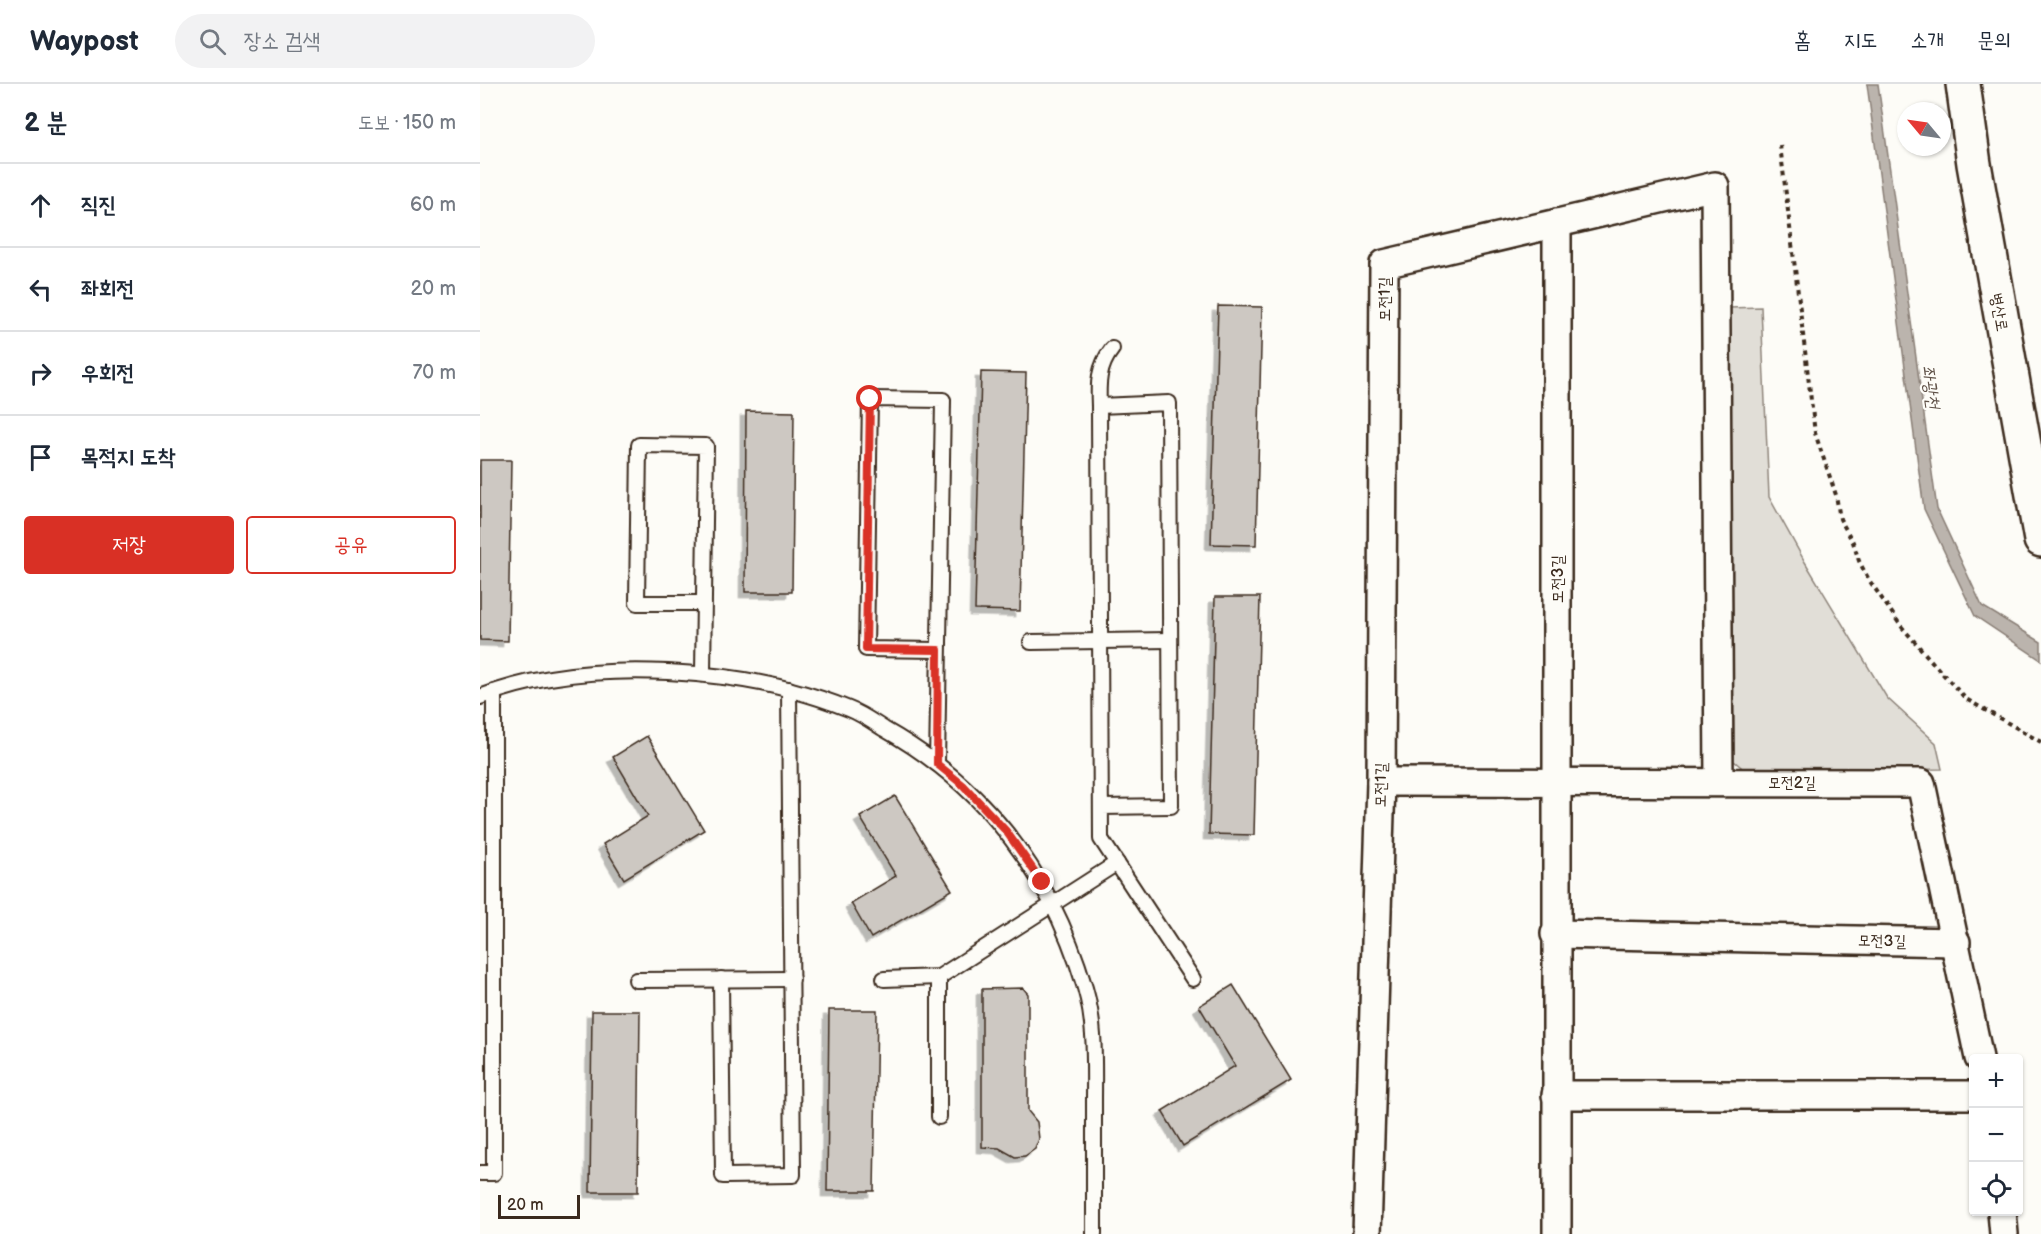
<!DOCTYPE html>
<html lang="ko">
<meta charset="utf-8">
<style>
:root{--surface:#fff;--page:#f2f2f3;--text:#1f2937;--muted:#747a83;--line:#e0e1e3;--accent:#d93025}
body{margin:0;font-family:"Balsamiq Sans","Poor Story",sans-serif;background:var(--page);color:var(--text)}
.controls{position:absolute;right:18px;bottom:18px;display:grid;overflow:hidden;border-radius:6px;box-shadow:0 2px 4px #0004}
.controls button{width:54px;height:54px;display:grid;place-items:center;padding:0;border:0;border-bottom:2px solid var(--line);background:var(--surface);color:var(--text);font:30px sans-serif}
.compass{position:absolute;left:1417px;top:18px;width:54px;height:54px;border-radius:50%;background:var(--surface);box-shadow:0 2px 4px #0004;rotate:299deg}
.scale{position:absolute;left:18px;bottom:15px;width:82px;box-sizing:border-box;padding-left:6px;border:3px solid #3b2a1e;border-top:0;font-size:16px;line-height:21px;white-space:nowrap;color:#3b2a1e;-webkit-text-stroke:4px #fdfcf7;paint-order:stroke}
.stop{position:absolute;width:18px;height:18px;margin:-14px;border:4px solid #d93025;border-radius:50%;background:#fff}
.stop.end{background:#d93025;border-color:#fff;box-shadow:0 2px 6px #0008}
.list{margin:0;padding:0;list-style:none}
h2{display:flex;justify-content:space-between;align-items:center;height:78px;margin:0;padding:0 24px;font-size:26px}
h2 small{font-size:20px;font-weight:400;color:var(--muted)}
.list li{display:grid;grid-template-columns:39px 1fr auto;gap:18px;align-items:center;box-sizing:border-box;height:84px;padding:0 24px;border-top:2px solid var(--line)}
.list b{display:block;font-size:22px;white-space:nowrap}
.list em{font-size:20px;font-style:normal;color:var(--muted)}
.actions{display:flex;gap:12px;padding:18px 24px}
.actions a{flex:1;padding:14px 0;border:2px solid var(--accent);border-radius:6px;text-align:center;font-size:21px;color:var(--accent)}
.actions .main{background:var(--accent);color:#fff}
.icon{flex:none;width:33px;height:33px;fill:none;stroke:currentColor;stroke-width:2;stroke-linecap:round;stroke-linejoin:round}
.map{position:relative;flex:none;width:1561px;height:1150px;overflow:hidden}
header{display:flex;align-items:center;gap:36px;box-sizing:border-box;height:84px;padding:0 30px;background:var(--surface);border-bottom:2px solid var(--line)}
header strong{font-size:28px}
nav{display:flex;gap:33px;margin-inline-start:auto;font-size:21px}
.search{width:420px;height:54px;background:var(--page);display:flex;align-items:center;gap:15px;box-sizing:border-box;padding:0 21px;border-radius:33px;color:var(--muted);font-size:22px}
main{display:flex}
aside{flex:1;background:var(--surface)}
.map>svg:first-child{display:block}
</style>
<header>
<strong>Waypost</strong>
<div class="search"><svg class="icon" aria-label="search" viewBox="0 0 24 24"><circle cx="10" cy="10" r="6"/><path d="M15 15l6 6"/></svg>장소 검색</div>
<nav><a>홈</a><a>지도</a><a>소개</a><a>문의</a></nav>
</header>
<main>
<aside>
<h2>2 분<small>도보 · 150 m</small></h2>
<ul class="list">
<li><svg class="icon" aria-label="ahead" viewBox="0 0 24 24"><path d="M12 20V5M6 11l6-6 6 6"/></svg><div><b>직진</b></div><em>60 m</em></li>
<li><svg class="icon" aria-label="left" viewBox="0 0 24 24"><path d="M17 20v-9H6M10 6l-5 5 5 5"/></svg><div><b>좌회전</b></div><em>20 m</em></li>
<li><svg class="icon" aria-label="right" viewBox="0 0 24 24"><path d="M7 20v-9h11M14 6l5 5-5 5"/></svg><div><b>우회전</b></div><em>70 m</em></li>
<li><svg class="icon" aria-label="arrive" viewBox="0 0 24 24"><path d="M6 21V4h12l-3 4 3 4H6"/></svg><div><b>목적지 도착</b></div></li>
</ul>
<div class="actions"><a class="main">저장</a><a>공유</a></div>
</aside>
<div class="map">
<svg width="1561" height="1150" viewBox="0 0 1561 1150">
<defs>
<filter id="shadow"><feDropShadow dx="-5.5" dy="5.5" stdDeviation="0" flood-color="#0004"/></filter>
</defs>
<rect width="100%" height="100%" fill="#fdfcf7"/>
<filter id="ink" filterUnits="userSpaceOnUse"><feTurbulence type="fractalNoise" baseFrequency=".0167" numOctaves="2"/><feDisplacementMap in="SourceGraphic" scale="12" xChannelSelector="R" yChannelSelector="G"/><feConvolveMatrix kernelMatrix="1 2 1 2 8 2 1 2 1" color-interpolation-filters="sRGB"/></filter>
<g filter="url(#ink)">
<polygon fill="#e1ded7" stroke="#8e847a" stroke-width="1.5" points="1281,223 1289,413 1325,478 1407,614 1456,659 1462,685 1266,687 1254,677 1249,224"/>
<polygon fill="#bbb4ad" stroke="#887d74" stroke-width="1.5" points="1387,0 1398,0 1457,425 1502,522 1561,558 1561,576 1495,532 1444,425"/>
<g fill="#cdc8c2" stroke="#3b2a1e" stroke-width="1.5" filter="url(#shadow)">
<polygon points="738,222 782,223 776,461 731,460"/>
<polygon points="501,288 546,289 540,527 495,526"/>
<polygon points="266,327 314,328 312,508 265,508"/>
<polygon points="0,376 31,376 28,557 0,556"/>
<polygon points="735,513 780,513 774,751 729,750"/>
<polygon points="167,652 224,746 144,795 123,760 168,732 133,673"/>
<polygon points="415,712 472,806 391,854 371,819 416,792 380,733"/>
<polygon points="753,901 811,996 703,1062 682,1027 755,982 719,922"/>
<polygon points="543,904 548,910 548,1027 557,1038 559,1055 555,1065 545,1072 535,1073 519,1064 502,1063 502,905"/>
<polygon points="349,926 397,926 394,1107 347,1107"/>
<polygon points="112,927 160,927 158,1108 110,1108"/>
</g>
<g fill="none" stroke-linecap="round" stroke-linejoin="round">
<defs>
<g id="lane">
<path d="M619,322C618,300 618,283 632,265"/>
<polyline points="551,558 690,556"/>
<polyline points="223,589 226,362 159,361 157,519 224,519"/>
<path d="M0,613C59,590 125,585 188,588C249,591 312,602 369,625C382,630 393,638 404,645C507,703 572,792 605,904C616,941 614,981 614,1019C614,1063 614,1106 614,1150"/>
<polyline points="457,680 463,316 390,315 386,565 458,566"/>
<polyline points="621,723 691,722 689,319 619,322 621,755 713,895"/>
<polyline points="459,893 459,1033"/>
<polyline points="241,895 243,1092 313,1091 309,605"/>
<polyline points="404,895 459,893 637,779"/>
<polyline points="156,896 312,895"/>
<polyline points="0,1089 14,1089 14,608"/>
</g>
<g id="street">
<polyline points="1077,139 1077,1150"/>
<polyline points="901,698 1441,699 1499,974"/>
<polyline points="1075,850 1476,858"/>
<polyline points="1076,1011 1494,1011"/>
<polyline points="1522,1128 1524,1150"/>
<polyline points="887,1150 901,698 904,180 1235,102 1239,698"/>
</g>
<polyline id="secondary" points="1483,0 1494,80 1561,456"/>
</defs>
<use href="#lane" stroke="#3b2a1e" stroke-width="18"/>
<use href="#street" stroke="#3b2a1e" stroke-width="32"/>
<use href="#secondary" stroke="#3b2a1e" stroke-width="38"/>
<polyline stroke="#3b2a1e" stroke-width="4" stroke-dasharray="4.5 4.5" stroke-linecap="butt" points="1300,61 1335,349 1356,411 1360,435 1373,458 1379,477 1389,496 1421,542 1461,588 1486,615 1561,658"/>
<use href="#lane" stroke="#fdfcf7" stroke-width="14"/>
<use href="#street" stroke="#fdfcf7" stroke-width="27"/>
<use href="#secondary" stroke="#fdfcf7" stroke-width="33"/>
</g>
</g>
<g fill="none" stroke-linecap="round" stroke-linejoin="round" filter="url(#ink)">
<polyline stroke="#d93025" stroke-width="8" points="390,315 386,565 458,566 457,680 483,701 526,747 562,798"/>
</g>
<g text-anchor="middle" stroke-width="4.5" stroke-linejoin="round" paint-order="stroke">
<g font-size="16" fill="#3b2a1e" stroke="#fdfcf7">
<text transform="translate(904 215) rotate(-90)" y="6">모전1길</text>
<text transform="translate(1520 228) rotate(80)" y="6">병산로</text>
<text transform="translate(1077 495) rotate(-90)" y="6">모전3길</text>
<text x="1312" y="704">모전2길</text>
<text transform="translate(900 701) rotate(-89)" y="6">모전1길</text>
<text transform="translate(1402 856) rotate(1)" y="6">모전3길</text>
</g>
<g font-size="18" font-style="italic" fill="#615349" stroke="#fdfcf7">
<text transform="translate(1451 303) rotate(82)" y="6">좌광천</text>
</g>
</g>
</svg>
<div class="controls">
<button>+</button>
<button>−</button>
<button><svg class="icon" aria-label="locate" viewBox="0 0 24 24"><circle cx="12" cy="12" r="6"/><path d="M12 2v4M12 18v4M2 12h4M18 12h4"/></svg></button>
</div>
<svg class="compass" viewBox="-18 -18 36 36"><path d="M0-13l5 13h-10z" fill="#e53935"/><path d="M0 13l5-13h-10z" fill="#747a83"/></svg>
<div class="scale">20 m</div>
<div class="stop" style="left:390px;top:315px"></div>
<div class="stop end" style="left:562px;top:798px"></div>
</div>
</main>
